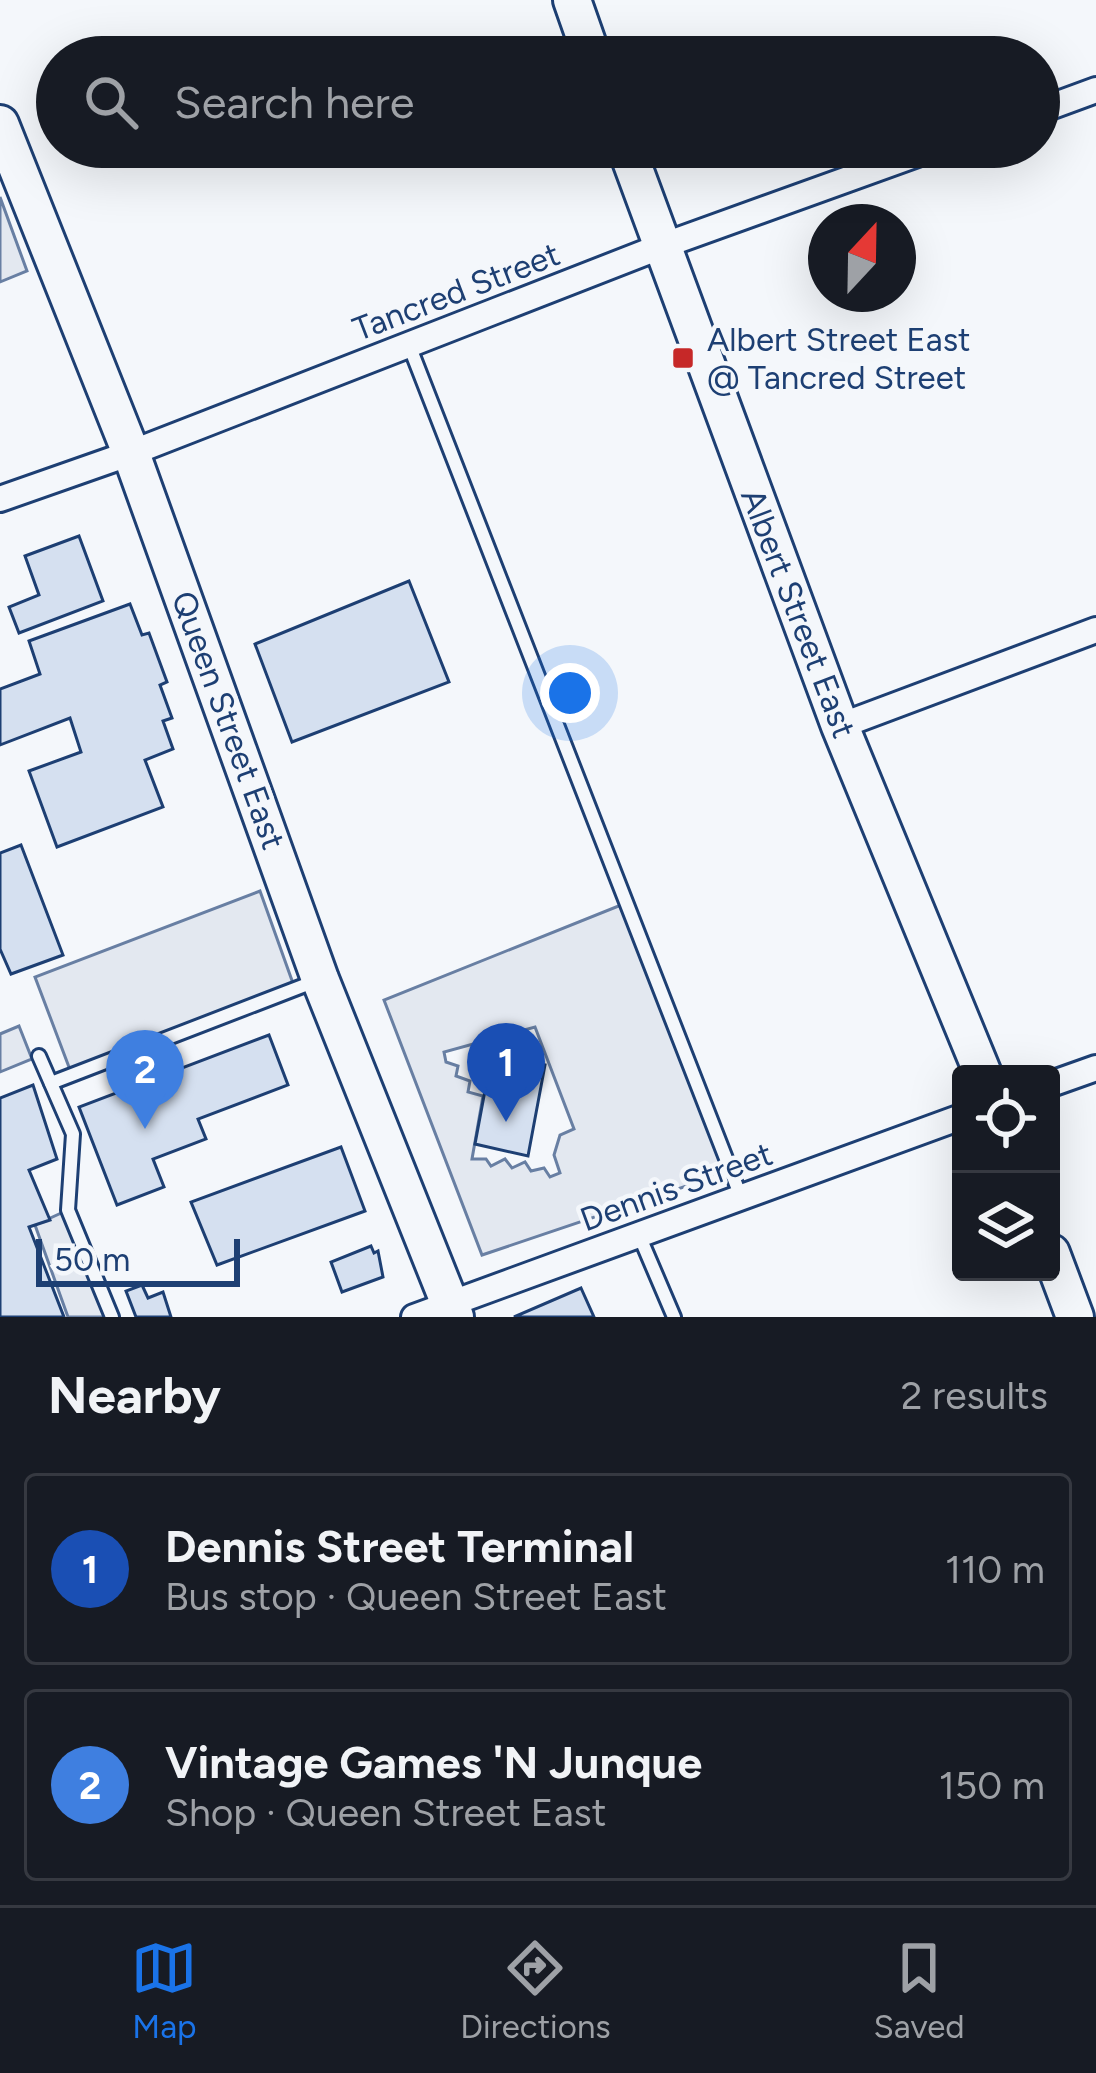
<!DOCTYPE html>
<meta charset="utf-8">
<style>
:root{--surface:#171b24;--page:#20242c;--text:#f1f3f6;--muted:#9ea1a6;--line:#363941;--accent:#1a73e8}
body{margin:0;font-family:Figtree,sans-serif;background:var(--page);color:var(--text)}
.controls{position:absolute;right:36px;bottom:36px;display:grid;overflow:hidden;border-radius:12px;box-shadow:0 12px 48px #0002}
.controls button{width:108px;height:108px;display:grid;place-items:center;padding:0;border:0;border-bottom:3px solid var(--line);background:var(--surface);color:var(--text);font:60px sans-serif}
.compass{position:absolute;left:808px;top:204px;width:108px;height:108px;border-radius:50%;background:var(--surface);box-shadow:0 12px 48px #0002;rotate:22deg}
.scale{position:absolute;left:36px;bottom:30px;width:204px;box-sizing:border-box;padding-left:12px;border:6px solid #1d3f73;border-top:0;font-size:33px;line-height:42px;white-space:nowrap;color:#1d3f73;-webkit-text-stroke:9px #f4f7fb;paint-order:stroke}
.you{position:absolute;left:570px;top:693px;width:42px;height:42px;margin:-30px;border:9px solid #fff;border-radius:50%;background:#1a73e8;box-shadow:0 0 0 18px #1a73e833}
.badge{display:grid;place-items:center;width:78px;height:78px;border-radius:50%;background:var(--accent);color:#fff;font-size:39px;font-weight:700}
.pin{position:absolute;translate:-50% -99px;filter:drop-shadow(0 3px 6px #0008)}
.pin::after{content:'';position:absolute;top:63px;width:42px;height:36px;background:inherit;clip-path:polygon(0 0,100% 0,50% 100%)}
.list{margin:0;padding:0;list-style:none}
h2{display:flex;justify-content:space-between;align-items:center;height:156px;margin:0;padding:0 48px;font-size:51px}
h2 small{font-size:39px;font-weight:400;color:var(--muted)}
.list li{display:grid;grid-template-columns:78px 1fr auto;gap:36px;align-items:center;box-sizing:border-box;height:192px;margin:0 24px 24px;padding:0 24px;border:3px solid var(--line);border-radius:12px}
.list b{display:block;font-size:45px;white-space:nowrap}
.list p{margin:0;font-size:39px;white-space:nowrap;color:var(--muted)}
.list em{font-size:39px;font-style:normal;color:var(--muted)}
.icon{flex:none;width:66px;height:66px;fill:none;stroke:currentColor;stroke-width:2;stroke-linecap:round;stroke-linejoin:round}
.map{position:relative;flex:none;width:1096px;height:1317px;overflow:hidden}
.search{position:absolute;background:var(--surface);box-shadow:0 12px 48px #0002;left:36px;right:36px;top:36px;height:132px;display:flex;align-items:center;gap:30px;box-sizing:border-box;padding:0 42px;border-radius:66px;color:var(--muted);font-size:45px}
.sheet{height:588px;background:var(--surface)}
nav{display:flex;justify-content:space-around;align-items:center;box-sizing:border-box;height:168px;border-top:3px solid var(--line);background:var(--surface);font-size:33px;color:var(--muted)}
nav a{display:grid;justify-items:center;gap:6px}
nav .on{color:var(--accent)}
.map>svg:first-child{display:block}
</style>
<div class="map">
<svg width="1096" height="1317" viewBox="0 0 1096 1317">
<rect width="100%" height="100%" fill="#f4f7fb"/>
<g fill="#e3e8f0" stroke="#687fa3" stroke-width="3" fill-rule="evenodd">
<polygon points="0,197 27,271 0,282"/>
<polygon points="260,891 295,989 72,1075 35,977"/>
<path d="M626,903L731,1171L482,1255L384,1000ZM535,1027L574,1129L560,1135L554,1155L560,1173L550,1177L544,1168L531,1171L525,1162L512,1168L505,1159L491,1166L486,1159H472L483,1096L468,1092L470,1081L456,1076L458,1066L446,1062L444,1052Z"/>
<polygon points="19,1026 32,1059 0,1072 0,1034"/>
<polygon points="68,1210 112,1317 68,1317 35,1225"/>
</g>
<g fill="#d5e0f0" stroke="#1d3f73" stroke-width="3">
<polygon points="79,536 103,601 19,633 9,607 39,595 25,556"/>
<polygon points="409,581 449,682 292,742 255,644"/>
<polygon points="130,604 142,635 149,633 167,682 160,685 172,718 163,721 173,749 145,760 163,807 57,847 29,771 81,752 70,718 0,745 0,689 40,674 29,641"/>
<polygon points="21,845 63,955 11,974 0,949 0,853"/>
<polygon points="269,1035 288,1085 198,1119 206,1139 153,1159 164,1187 117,1205 79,1107"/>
<polygon points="492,1053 545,1065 528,1156 475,1144"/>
<polygon points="33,1085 57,1159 29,1170 50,1220 29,1227 64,1317 0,1317 0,1098"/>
<polygon points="341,1147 365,1211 217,1265 191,1202"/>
<polygon points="371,1246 374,1253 378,1251 383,1277 342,1292 331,1262"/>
<polygon points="142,1285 148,1298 163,1292 171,1317 136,1317 126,1291"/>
<polygon points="581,1288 594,1317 514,1317"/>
</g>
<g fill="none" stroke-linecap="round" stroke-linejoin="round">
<defs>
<g id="lane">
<polyline points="409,345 741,1197"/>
<polyline points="39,1056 73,1134 68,1210 112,1317"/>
<polyline points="51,1083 313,982"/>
<polyline points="639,1235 674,1317"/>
</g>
<g id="street">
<polyline points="1039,111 1096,90"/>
<polyline points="0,499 131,453 662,246 937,147"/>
<polyline points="840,726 1096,630"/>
<polyline points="1051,1084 1096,1068"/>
<polyline points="414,1317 961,1117"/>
</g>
<g id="secondary">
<polyline points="572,0 592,57"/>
<polyline points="0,124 131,453 320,979 455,1317"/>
<polyline points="626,147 840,726 983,1074"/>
<polyline points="1051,1253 1075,1317"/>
</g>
</defs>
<use href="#lane" stroke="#1d3f73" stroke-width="18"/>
<use href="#street" stroke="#1d3f73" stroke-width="30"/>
<use href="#secondary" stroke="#1d3f73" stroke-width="42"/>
<use href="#lane" stroke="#f4f7fb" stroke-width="12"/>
<use href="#street" stroke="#f4f7fb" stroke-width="24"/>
<use href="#secondary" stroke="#f4f7fb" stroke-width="36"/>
</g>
<rect fill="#c62828" stroke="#f4f7fb" stroke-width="4.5" x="671" y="346" width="24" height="24" rx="6"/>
<g text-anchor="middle" stroke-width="9" stroke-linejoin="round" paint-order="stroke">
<g font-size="33" fill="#1d3f73" stroke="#f4f7fb">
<text transform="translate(456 291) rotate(-21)" y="12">Tancred Street</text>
<text transform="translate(799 613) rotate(69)" y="12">Albert Street East</text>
<text transform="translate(229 720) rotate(70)" y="12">Queen Street East</text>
<text transform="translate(676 1186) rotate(-20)" y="12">Dennis Street</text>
</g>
<g font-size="33" fill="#1d3f73" stroke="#f4f7fb" text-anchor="start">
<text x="707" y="351">Albert Street East<tspan x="707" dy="38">@ Tancred Street</tspan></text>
</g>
</g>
</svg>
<div class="controls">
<button><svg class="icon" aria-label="locate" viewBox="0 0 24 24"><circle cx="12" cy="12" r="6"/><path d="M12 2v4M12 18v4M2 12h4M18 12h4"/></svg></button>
<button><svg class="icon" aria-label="layers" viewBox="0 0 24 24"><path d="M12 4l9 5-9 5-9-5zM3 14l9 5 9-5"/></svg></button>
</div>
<svg class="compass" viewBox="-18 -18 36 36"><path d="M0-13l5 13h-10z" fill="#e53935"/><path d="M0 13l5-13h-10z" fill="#9ea1a6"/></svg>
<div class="scale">50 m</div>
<div class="you"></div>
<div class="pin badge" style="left:506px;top:1122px;background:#1a4fb4">1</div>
<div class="pin badge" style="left:145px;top:1129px;background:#3f7fe0">2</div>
<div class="search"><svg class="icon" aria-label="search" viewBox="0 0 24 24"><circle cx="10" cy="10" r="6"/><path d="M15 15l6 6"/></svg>Search here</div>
</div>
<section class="sheet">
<h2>Nearby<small>2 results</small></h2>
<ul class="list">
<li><span class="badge" style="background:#1a4fb4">1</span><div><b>Dennis Street Terminal</b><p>Bus stop · Queen Street East</p></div><em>110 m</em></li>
<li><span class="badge" style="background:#3f7fe0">2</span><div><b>Vintage Games 'N Junque</b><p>Shop · Queen Street East</p></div><em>150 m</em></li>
</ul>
</section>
<nav>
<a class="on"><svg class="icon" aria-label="map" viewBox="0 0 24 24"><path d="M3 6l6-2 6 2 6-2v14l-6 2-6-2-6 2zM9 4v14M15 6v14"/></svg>Map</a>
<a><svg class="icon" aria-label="directions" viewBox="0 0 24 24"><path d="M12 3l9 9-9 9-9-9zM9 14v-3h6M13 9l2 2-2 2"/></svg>Directions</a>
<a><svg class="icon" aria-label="saved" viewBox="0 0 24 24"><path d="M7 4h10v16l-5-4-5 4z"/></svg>Saved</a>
</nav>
